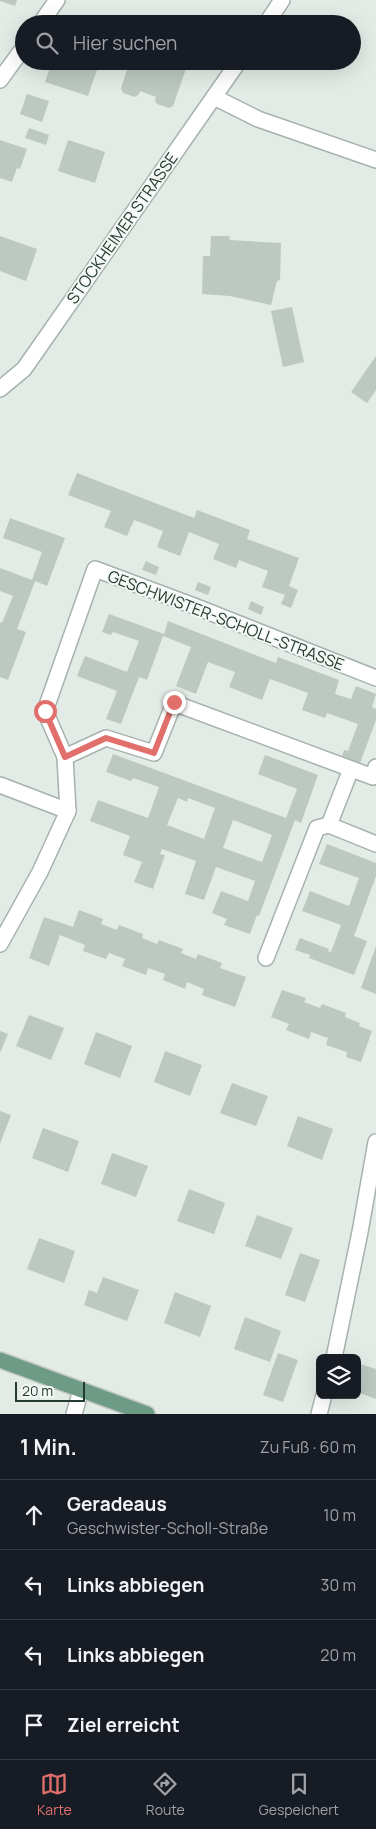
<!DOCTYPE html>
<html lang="de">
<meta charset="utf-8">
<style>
:root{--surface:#171b24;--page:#20242c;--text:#f1f3f6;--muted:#9ea1a6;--line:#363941;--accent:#e16f6b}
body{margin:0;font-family:Manrope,sans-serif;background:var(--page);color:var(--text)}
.controls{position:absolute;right:15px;bottom:15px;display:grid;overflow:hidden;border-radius:8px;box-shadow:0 5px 20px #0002}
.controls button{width:45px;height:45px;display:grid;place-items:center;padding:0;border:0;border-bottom:1px solid var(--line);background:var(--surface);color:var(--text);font:25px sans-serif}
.scale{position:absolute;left:15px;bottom:12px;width:70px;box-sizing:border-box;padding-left:5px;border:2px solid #253a30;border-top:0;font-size:14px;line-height:18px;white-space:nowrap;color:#253a30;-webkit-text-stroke:4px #f3f8f5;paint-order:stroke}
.stop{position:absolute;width:15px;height:15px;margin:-11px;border:4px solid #e16f6b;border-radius:50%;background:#fff}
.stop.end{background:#e16f6b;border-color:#fff;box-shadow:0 1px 5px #0008}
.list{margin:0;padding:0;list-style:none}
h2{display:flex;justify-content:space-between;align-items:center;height:65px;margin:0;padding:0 20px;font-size:21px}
h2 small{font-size:16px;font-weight:400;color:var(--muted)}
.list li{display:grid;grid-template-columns:32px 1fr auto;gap:15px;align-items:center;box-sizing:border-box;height:70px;padding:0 20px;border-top:1px solid var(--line)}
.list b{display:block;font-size:19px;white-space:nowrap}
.list p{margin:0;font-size:16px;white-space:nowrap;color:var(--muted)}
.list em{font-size:16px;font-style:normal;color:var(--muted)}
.icon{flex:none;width:28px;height:28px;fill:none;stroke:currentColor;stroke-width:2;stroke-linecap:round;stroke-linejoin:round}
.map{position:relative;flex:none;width:376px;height:1414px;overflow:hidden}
.search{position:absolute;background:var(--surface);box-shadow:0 5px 20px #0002;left:15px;right:15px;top:15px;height:55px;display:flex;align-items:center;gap:12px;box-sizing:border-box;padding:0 18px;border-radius:28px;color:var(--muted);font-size:19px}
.sheet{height:345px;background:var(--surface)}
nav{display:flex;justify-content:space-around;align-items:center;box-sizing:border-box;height:70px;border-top:1px solid var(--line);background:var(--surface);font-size:14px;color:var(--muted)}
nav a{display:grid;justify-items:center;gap:2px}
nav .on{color:var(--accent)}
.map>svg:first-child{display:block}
</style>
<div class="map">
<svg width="376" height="1414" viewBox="0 0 376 1414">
<rect width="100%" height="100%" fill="#e3ebe6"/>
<g fill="#bcc8c1" fill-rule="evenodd">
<polygon points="0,0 17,0 15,6 0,1"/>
<polygon points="52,61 100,61 88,96 45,82"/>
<polygon points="130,61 182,61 188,63 173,106 169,108 157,104 155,100 156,97 140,91 139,94 135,97 123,93 121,88"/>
<polygon points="27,94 49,101 42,122 20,114"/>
<polygon points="29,128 49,135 46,145 25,138"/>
<polygon points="0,140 27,149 20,169 17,168 12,182 0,178"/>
<polygon points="68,140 105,152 95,183 58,171"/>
<polygon points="0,236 37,249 26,281 0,271"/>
<polygon points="211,236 229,236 230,240 281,243 280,280 277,281 271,305 230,296 202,294 203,256 210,256"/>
<polygon points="292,307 304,362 283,367 271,311"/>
<polygon points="376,356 376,390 367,403 351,392"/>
<polygon points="77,473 194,518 197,510 250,530 247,539 299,558 289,586 298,590 291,608 281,604 285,595 262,587 268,571 239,560 236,568 213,559 219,544 189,532 180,556 157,547 163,531 134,520 127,536 104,527 111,511 68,495"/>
<polygon points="10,518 65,538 47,586 35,581 17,629 26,632 8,680 0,677 0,622 2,623 13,596 0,591 0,568 32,580 42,552 3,538"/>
<polygon points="146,561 159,567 156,575 142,570"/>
<polygon points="198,582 211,587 208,595 195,590"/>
<polygon points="251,601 264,607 261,615 248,609"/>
<polygon points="109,614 164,634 168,621 276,663 278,657 339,680 335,694 351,699 356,686 376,694 372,707 376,709 376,720 359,766 341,759 344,750 348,751 358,724 327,713 325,718 302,710 308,693 270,679 262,700 229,687 235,672 208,662 196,694 176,686 191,647 163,636 147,680 139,677 121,724 106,719 117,691 77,676 85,656 127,672 139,641 113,632 111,635 102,632"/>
<path d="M113,754L286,818L297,789L258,774L265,755L318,775L301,823L295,820L259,916L257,915L250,934L224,925L227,919L212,913L221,891L248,901L255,881L216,867L204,900L185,894L196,861L162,849L160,854L165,855L153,889L134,882L142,862L123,855L130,836L90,821L98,800L148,818L159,787L133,778L131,781L106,772ZM178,798L187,802L188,798L215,808L204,839L167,825ZM233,820L272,835L262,862L223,848Z"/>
<polygon points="327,844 376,863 376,876 354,936 367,941 354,975 309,958 310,955 295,950 300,938 329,949 328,951 331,952 341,925 302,911 310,891 349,906 359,878 319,864"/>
<polygon points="79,910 103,919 101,924 117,930 119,925 143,934 142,938 157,944 159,940 183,949 181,953 196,959 198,954 222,963 220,968 246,977 235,1007 202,995 204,989 187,982 185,989 163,980 165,974 148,968 146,975 122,966 125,959 109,953 106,959 83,951 85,945 60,935 49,966 29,958 44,917 73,927"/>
<polygon points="376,946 376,994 361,988"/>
<polygon points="282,990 306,998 304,1002 320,1008 322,1004 346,1013 345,1017 360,1023 359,1026 372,1031 361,1062 346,1057 347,1052 326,1045 328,1038 311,1032 309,1039 286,1030 289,1024 271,1017"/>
<polygon points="29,1015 64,1028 51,1060 16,1046"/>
<polygon points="0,1031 8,1034 0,1053"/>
<polygon points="96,1032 132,1046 120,1078 84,1064"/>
<polygon points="165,1051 202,1065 190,1096 154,1082"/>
<polygon points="232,1083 268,1096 256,1126 220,1113"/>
<polygon points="0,1111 11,1115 0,1144"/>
<polygon points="298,1116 333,1129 322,1160 287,1146"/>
<polygon points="43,1128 79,1141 68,1172 32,1158"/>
<polygon points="112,1153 148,1166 136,1197 101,1184"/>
<polygon points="189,1189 225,1203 214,1234 177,1221"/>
<polygon points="257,1215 293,1228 281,1259 245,1246"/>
<polygon points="39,1238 75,1251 64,1283 27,1269"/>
<polygon points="300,1253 320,1260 305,1302 285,1295"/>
<polygon points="103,1277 139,1290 127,1321 84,1305 89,1290 97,1293"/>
<polygon points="175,1292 211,1306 200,1337 164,1323"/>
<polygon points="245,1317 281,1331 270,1362 234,1349"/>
<polygon points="278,1353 298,1360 283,1402 263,1395"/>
<polygon points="357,1363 376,1369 376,1399 357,1392"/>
</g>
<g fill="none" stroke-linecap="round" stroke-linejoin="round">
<defs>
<g id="minor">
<polyline points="40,24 57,0"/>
<polyline points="266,24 282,0"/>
<polyline points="0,80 24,47"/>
<polyline points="214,97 258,119 376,160"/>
<polyline points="0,389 24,369 239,61"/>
<polyline points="65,757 106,738 154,753 174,703 373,777 376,767"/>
<polyline points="0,785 68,811"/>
<polyline points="329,825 376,844"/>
<polyline points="0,944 40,872 68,811 65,757 45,711 95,569 194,606 376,678"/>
<polyline points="266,958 317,828 329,825 351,769"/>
<polyline points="334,1358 360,1232 376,1142"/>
<polyline points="74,1414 81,1390"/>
<polyline points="319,1414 324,1395"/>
</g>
<polyline id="major" points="0,1360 147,1414"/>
</defs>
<use href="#minor" stroke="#a6b2ac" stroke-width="18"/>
<use href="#major" stroke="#c2c8c5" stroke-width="18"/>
<use href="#minor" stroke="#fff" stroke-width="15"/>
<use href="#major" stroke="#6d9b86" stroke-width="15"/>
</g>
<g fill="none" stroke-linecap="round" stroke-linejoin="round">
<polyline stroke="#e16f6b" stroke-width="6" points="45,711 65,757 106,738 154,753 174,702"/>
</g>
<g text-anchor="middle" stroke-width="4" stroke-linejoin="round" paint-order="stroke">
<g font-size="16" fill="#253a30" stroke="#f3f8f5">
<text transform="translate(122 228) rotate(-55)" y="6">STOCKHEIMER STRASSE</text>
<text transform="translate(226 620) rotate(21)" y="6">GESCHWISTER-SCHOLL-STRASSE</text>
</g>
</g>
</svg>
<div class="controls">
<button><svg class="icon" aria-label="layers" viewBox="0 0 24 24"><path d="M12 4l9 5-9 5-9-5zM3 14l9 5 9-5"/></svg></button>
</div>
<div class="scale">20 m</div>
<div class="stop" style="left:45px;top:711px"></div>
<div class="stop end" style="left:174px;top:702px"></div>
<div class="search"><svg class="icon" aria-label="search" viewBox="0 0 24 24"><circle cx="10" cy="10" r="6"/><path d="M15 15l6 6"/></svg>Hier suchen</div>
</div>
<section class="sheet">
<h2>1 Min.<small>Zu Fuß · 60 m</small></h2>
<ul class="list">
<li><svg class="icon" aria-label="ahead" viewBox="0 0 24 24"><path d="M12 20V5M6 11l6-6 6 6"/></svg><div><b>Geradeaus</b><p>Geschwister-Scholl-Straße</p></div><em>10 m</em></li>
<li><svg class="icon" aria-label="left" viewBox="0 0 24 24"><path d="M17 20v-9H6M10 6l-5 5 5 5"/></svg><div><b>Links abbiegen</b></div><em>30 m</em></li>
<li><svg class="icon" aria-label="left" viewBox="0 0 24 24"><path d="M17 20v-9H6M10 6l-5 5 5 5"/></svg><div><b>Links abbiegen</b></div><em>20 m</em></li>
<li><svg class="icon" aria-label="arrive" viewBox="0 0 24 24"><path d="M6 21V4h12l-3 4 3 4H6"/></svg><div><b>Ziel erreicht</b></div></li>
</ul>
</section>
<nav>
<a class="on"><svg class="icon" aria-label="map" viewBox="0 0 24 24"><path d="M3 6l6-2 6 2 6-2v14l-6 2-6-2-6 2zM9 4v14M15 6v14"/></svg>Karte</a>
<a><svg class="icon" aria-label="directions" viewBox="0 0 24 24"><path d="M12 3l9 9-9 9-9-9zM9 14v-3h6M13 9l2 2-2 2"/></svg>Route</a>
<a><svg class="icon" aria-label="saved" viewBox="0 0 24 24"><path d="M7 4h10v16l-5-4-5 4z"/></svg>Gespeichert</a>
</nav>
